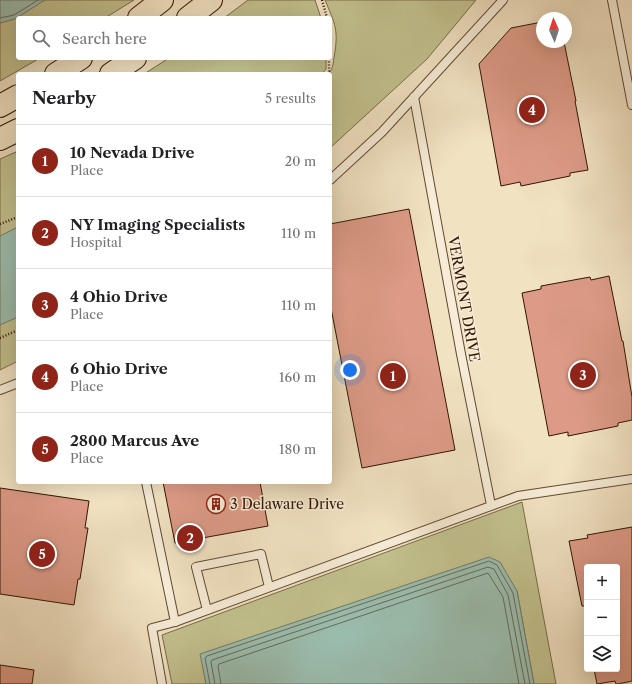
<!DOCTYPE html>
<meta charset="utf-8">
<style>
:root{--surface:#fff;--page:#f6f6f6;--text:#202124;--muted:#757577;--line:#e0e0e0;--accent:#8f2418}
body{margin:0;font-family:"Libre Caslon Text",serif;background:var(--page);color:var(--text)}
.controls{position:absolute;right:12px;bottom:12px;display:grid;overflow:hidden;border-radius:4px;box-shadow:0 4px 16px #0002}
.controls button{width:36px;height:36px;display:grid;place-items:center;padding:0;border:0;border-bottom:1px solid var(--line);background:var(--surface);color:var(--text);font:20px sans-serif}
.compass{position:absolute;left:536px;top:12px;width:36px;height:36px;border-radius:50%;background:var(--surface);box-shadow:0 4px 16px #0002;rotate:357deg}
.you{position:absolute;left:350px;top:370px;width:14px;height:14px;margin:-10px;border:3px solid #fff;border-radius:50%;background:#1a73e8;box-shadow:0 0 0 6px #1a73e833}
.badge{display:grid;place-items:center;width:26px;height:26px;border-radius:50%;background:var(--accent);color:#fff;font-size:13px;font-weight:700}
.pin{position:absolute;translate:-50% -50%;border:2px solid #fff;box-shadow:0 1px 4px #0006}
.list{margin:0;padding:0;list-style:none}
h2{display:flex;justify-content:space-between;align-items:center;height:52px;margin:0;padding:0 16px;font-size:17px}
h2 small{font-size:13px;font-weight:400;color:var(--muted)}
.list li{display:grid;grid-template-columns:26px 1fr auto;gap:12px;align-items:center;box-sizing:border-box;height:72px;padding:0 16px;border-top:1px solid var(--line)}
.list b{display:block;font-size:15px;white-space:nowrap}
.list p{margin:0;font-size:13px;white-space:nowrap;color:var(--muted)}
.list em{font-size:13px;font-style:normal;color:var(--muted)}
.icon{flex:none;width:22px;height:22px;fill:none;stroke:currentColor;stroke-width:2;stroke-linecap:round;stroke-linejoin:round}
.map{position:relative;flex:none;width:632px;height:684px;overflow:hidden}
.search{position:absolute;background:var(--surface);box-shadow:0 4px 16px #0002;left:16px;top:16px;width:316px;height:44px;display:flex;align-items:center;gap:10px;box-sizing:border-box;padding:0 14px;border-radius:4px;color:var(--muted);font-size:15px}
.panel{position:absolute;background:var(--surface);box-shadow:0 4px 16px #0002;left:16px;top:72px;width:316px;height:412px;border-radius:4px}
.map>svg:first-child{display:block}
</style>
<div class="map">
<svg width="632" height="684" viewBox="0 0 632 684">
<rect width="100%" height="100%" fill="#f1e2c2"/>
<filter id="stains"><feTurbulence type="fractalNoise" baseFrequency=".005" numOctaves="4"/><feColorMatrix values="0 0 0 0 .2 0 0 0 0 .09 0 0 0 0 .02 0 0 0 .5 -.17"/></filter>
<radialGradient id="worn" r=".72"><stop offset=".6" stop-color="#630" stop-opacity="0"/><stop offset="1" stop-color="#630" stop-opacity=".3"/></radialGradient>
<g fill="#c2c18e" stroke="#7a6c48">
<polygon points="0,0 134,0 105,18 18,18 18,58 40,58 0,81"/>
<polygon points="248,0 315,0 321,18 224,18"/>
<path d="M325,0H476L427,59L330,148V74H328C333,69 333,64 334,57C339,30 335,24 325,0Z"/>
<polygon points="169,58 326,58 326,69 322,74 144,74"/>
<polygon points="18,151 18,361 0,370 0,159"/>
<polygon points="522,502 556,684 534,684 517,591 201,654 206,684 172,684 162,635"/>
</g>
<g fill="#9bbeaf" stroke="#717b6a">
<polygon points="0,0 45,0 15,19 0,23"/>
<polygon points="18,227 18,317 0,325 0,236"/>
<polygon points="489,557 500,562 517,591 534,684 206,684 200,654"/>
</g>
<g fill="none" stroke-linecap="round" stroke-linejoin="round">
<g stroke="#666a58" stroke-width="1">
<polyline points="0,18 14,15 38,0"/>
<polyline points="210,684 205,658 207,656 489,561 497,565 513,593 530,684"/>
<polyline points="215,684 211,662 212,660 488,567 494,569 508,595 525,684"/>
<polyline points="221,684 218,666 219,664 488,573 503,597 519,684"/>
</g>
</g>
<g fill="#dd9b87" stroke="#321602">
<polygon points="542,22 542,42 564,42 576,101 575,101 588,170 570,173 570,176 521,186 520,182 501,186 479,64 511,28"/>
<polygon points="409,209 455,450 362,468 330,303 330,224"/>
<polygon points="609,276 622,341 623,341 632,397 632,420 618,423 618,426 568,436 568,432 549,436 522,293 541,289 541,286 590,277 591,280"/>
<polygon points="163,482 260,482 268,526 175,543"/>
<polygon points="0,488 89,501 85,528 88,528 80,579 78,579 74,605 0,594"/>
<polygon points="632,527 632,681 618,684 616,684 615,681 597,684 594,669 617,669 617,567 587,567 587,606 582,606 569,541 588,538 587,535"/>
<polygon points="0,665 34,670 32,684 0,684"/>
</g>
<g fill="none" stroke-linecap="round" stroke-linejoin="round">
<defs>
<g id="service">
<polyline points="612,0 632,105"/>
<polyline points="414,97 461,354 491,505"/>
<polyline points="330,180 382,132 503,0"/>
<polyline points="0,390 18,383"/>
<polyline points="146,482 175,622"/>
<polyline points="207,610 196,567 261,554 269,587"/>
<polyline points="162,684 152,628 175,622 518,496 632,479"/>
</g>
<g id="motorway">
<polyline points="139,18 162,0"/>
<polyline points="188,18 211,0"/>
<polyline points="56,74 81,58"/>
<polyline points="111,74 135,58"/>
<polyline points="0,106 18,96"/>
<polyline points="0,139 18,130"/>
</g>
</defs>
<use href="#service" stroke="#624932" stroke-width="10"/>
<use href="#motorway" stroke="#321602" stroke-width="24"/>
<g stroke="#321602" stroke-width="2.5" stroke-dasharray="1 2" stroke-linecap="butt">
<polyline points="322,0 327,18"/>
<polyline points="327,74 329,71 329,58"/>
<polyline points="0,224 18,217"/>
<polyline points="0,338 18,330"/>
</g>
<use href="#service" stroke="#f6ecd7" stroke-width="8"/>
<use href="#motorway" stroke="#f1e2c2" stroke-width="22"/>
</g>
<defs>
<symbol id="building-ring" viewBox="-11 -11 22 22"><circle r="9.5" fill="#f6ecd7" stroke="#8f2418" stroke-width="1.5"/><path d="M-4-6H4V6H1V3H-1V6H-4ZM-2.5-4.3h1.7v1.8h-1.7ZM.8-4.3h1.7v1.8H.8ZM-2.5-1h1.7V.8h-1.7ZM.8-1h1.7V.8H.8Z" fill="#8f2418"/></symbol>
</defs>
<g fill-rule="evenodd">
<use href="#building-ring" x="205" y="493" width="22" height="22"/>
</g>
<g text-anchor="middle" stroke-width="3" stroke-linejoin="round" paint-order="stroke">
<g font-size="14" fill="#321602" stroke="#f6ecd7">
<text transform="translate(464 299) rotate(80)" y="5">VERMONT DRIVE</text>
</g>
<g font-size="14" fill="#321602" stroke="#f6ecd7" text-anchor="start">
<text x="230" y="509">3 Delaware Drive</text>
</g>
</g>
<rect width="100%" height="100%" filter="url(#stains)"/>
<rect width="100%" height="100%" fill="url(#worn)"/>
</svg>
<div class="controls">
<button>+</button>
<button>−</button>
<button><svg class="icon" aria-label="layers" viewBox="0 0 24 24"><path d="M12 4l9 5-9 5-9-5zM3 14l9 5 9-5"/></svg></button>
</div>
<svg class="compass" viewBox="-18 -18 36 36"><path d="M0-13l5 13h-10z" fill="#e53935"/><path d="M0 13l5-13h-10z" fill="#757577"/></svg>
<div class="you"></div>
<div class="pin badge" style="left:393px;top:376px">1</div>
<div class="pin badge" style="left:190px;top:538px">2</div>
<div class="pin badge" style="left:583px;top:375px">3</div>
<div class="pin badge" style="left:532px;top:110px">4</div>
<div class="pin badge" style="left:42px;top:554px">5</div>
<div class="search"><svg class="icon" aria-label="search" viewBox="0 0 24 24"><circle cx="10" cy="10" r="6"/><path d="M15 15l6 6"/></svg>Search here</div>
<section class="panel">
<h2>Nearby<small>5 results</small></h2>
<ul class="list">
<li><span class="badge">1</span><div><b>10 Nevada Drive</b><p>Place</p></div><em>20 m</em></li>
<li><span class="badge">2</span><div><b>NY Imaging Specialists</b><p>Hospital</p></div><em>110 m</em></li>
<li><span class="badge">3</span><div><b>4 Ohio Drive</b><p>Place</p></div><em>110 m</em></li>
<li><span class="badge">4</span><div><b>6 Ohio Drive</b><p>Place</p></div><em>160 m</em></li>
<li><span class="badge">5</span><div><b>2800 Marcus Ave</b><p>Place</p></div><em>180 m</em></li>
</ul>
</section>
</div>
